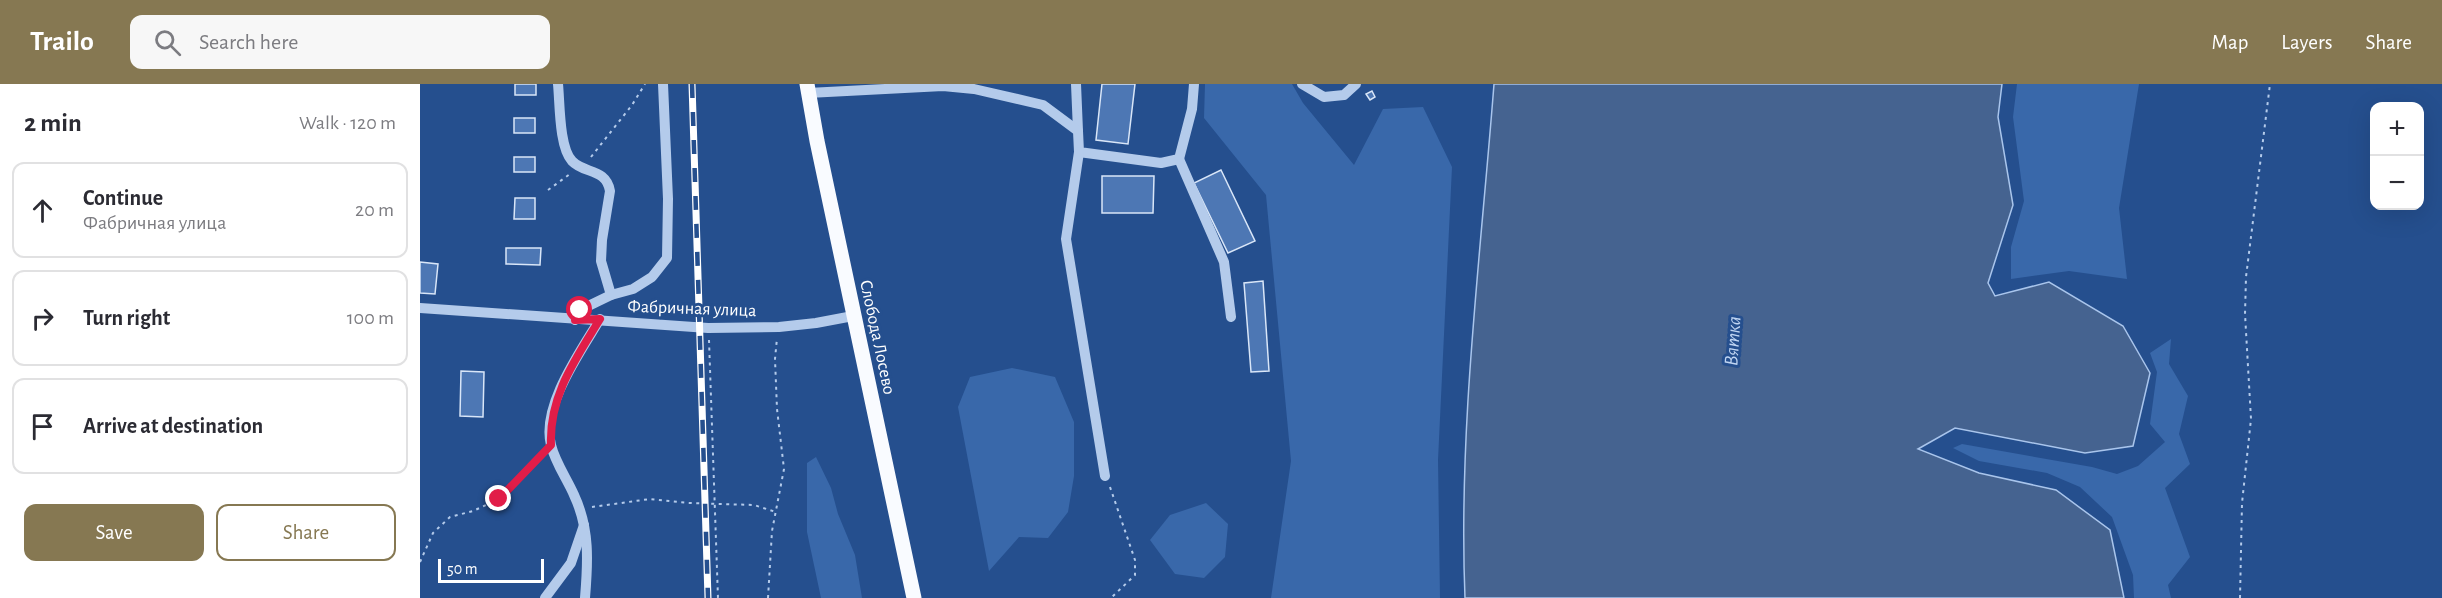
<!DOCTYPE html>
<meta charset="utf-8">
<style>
:root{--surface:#fff;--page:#f7f7f7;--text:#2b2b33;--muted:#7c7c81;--line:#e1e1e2;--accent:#867852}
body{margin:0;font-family:"Alegreya Sans",sans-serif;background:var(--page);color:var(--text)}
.controls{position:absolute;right:18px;top:18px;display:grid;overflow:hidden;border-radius:12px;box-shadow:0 6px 24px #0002}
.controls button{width:54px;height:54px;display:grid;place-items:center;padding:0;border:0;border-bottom:2px solid var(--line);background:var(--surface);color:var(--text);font:30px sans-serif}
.scale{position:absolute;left:18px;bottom:15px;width:106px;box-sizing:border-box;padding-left:6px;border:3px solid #fff;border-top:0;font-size:16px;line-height:21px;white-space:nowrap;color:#fff;-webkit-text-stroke:4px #254f8e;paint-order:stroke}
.stop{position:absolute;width:18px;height:18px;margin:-14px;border:4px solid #e11d48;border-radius:50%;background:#fff}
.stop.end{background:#e11d48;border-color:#fff;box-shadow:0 2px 6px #0008}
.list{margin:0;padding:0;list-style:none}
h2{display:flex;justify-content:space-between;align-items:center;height:78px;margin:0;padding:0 24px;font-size:26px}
h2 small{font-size:20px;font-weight:400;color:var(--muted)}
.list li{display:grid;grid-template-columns:39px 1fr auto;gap:18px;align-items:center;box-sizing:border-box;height:96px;margin:0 12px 12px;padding:0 12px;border:2px solid var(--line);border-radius:12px}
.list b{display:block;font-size:22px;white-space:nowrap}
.list p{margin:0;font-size:20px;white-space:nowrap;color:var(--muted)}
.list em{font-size:20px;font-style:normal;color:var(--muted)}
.actions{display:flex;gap:12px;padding:18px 24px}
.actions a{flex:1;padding:14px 0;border:2px solid var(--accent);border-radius:12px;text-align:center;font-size:21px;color:var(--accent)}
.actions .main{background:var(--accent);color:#fff}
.icon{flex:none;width:33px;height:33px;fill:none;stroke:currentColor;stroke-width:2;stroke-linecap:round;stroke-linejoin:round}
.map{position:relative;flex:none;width:2022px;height:514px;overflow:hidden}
header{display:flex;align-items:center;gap:36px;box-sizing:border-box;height:84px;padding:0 30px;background:var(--accent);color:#fff}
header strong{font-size:28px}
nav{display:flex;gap:33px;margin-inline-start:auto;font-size:21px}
.search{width:420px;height:54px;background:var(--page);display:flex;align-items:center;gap:15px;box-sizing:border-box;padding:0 21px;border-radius:12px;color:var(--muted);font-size:22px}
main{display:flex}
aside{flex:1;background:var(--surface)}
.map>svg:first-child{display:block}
</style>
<header>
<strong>Trailo</strong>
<div class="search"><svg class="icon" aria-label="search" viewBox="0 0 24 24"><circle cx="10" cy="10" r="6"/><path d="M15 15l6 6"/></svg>Search here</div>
<nav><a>Map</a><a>Layers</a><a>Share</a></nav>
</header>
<main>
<aside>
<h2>2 min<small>Walk · 120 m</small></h2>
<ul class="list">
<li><svg class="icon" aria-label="ahead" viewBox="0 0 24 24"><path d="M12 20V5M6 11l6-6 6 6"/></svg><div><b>Continue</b><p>Фабричная улица</p></div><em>20 m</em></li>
<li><svg class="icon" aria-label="right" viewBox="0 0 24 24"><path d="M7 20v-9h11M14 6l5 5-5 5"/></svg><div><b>Turn right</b></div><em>100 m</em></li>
<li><svg class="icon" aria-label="arrive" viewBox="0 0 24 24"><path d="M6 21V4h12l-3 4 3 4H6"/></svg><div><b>Arrive at destination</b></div></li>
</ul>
<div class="actions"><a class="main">Save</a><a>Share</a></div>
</aside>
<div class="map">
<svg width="2022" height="514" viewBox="0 0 2022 514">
<rect width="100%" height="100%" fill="#254f8e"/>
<g fill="#3968aa">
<polygon points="785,0 872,0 883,19 934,81 963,25 1003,23 1032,83 1018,376 1020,514 851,514 871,377 846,111 784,34"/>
<polygon points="1597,0 1719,0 1699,124 1707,195 1649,187 1591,195 1591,163 1604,117 1593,33"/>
<polygon points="1751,255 1749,280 1768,312 1759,350 1770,380 1745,404 1770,473 1748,501 1751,514 1714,514 1713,491 1692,433 1660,403 1627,389 1559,377 1533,364 1542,360 1672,383 1697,390 1718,382 1745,358 1730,340 1737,288 1730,269"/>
<polygon points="592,284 635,293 654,338 654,392 648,428 628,454 599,453 569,487 538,323 550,293"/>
<polygon points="396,373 411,404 418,430 435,471 442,514 401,514 387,448 387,379"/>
<polygon points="786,419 808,440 805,473 784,494 755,490 730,456 750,431"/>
</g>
<path fill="#456390" stroke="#a9c5ec" stroke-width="1.5" d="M1074,0H1582L1578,33L1593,121L1568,199L1575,212L1629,198L1703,242L1730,289L1713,362L1665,369L1535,344L1498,365L1559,389L1636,406L1690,446L1704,514H1045C1038,345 1061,169 1074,0Z"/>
<g fill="#4d77b4" stroke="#d9e6f8" stroke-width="1.5">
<rect x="95" y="0" width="21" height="11"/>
<polygon points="682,0 715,0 708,60 676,56"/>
<polygon points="952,7 955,13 950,16 946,10"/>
<rect x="94" y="34" width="21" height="15"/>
<rect x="94" y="73" width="21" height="15"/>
<polygon points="801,86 835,157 808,169 774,99"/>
<polygon points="682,92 734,92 733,129 682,129"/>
<polygon points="95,114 115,114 115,135 94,135"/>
<polygon points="86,164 121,164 120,181 86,180"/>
<polygon points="0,178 18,180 15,210 0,209"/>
<polygon points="843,197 849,287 831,288 824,199"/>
<polygon points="41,287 64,288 63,333 40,332"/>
</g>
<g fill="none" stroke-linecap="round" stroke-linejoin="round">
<g stroke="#b4cbeb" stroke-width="2" stroke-dasharray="3 4.5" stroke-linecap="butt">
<polyline points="171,73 212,21 225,0"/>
<polyline points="128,106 150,90"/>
<polyline points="289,256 298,514"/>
<polyline points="690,403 715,476 715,491 691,514"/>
<polyline points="172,423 230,415 268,419 334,421 356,428"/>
<polyline points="0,478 13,449 30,433 53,427 79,415 121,372"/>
<polyline points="348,514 352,447 364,385 357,325 355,275 357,254"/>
<polyline points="1820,514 1822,419 1831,335 1825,230 1826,193 1850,0"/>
</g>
<g stroke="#b4cbeb" stroke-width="10">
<path d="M138,0C140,20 139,63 152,77C164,90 186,84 190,107L182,156L181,177L191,211"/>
<polyline points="656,0 658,47"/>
<polyline points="882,0 904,13 924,11 936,0"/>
<polyline points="388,9 523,2 554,5 623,21 658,47 659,68 741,79 759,75 772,25 774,0"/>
<polyline points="659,68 646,155 685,392"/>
<polyline points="759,75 804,178 811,233"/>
<polyline points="0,224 288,244 359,243 396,239 433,232"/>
<polyline points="155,236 160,226 191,211 213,205 232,193 247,174 248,115 243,0"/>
<polyline points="125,514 151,479 164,441"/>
<path d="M165,514C168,478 170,445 154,411C147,395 135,378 131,361C121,322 161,267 180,235"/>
</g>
<polyline stroke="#f9fbff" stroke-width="15" points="387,0 397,57 494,514"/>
<defs>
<polyline id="rail" points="272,0 288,514"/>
</defs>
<use href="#rail" stroke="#fff" stroke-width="7"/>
<use href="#rail" stroke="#254f8e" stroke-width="4.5" stroke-dasharray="14" stroke-linecap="butt"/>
</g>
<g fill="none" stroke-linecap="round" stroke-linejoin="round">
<path stroke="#e11d48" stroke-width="8" d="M79,415L131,361C129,312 155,276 180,235L155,236L160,226"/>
</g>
<g text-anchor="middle" stroke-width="6" stroke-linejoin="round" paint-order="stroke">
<g font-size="18" fill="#fff" stroke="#254f8e">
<text transform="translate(272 224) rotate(2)" y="6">Фабричная улица</text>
<text transform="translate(458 253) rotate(78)" y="6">Слобода Лосево</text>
</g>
<g font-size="20" font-style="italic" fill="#c0d5f2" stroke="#254f8e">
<text transform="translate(1312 257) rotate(-86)" y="7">Вятка</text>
</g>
</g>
</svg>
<div class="controls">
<button>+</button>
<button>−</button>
</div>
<div class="scale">50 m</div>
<div class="stop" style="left:160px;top:226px"></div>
<div class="stop end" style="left:79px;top:415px"></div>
</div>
</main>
